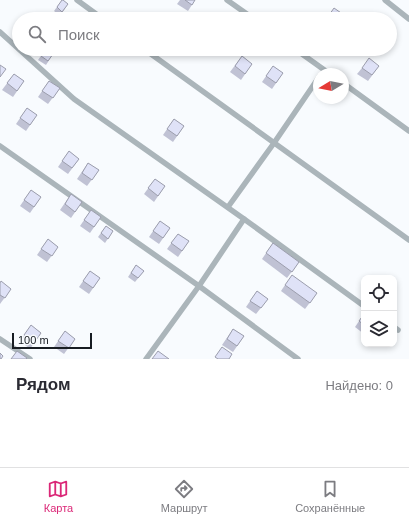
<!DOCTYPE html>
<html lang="ru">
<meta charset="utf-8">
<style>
:root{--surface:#fff;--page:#f7f7f7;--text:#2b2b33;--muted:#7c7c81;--line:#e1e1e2;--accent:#db2777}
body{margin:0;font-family:Arial,sans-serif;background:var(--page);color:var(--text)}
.controls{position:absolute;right:12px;bottom:12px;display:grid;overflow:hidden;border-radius:8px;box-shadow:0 2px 6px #0003}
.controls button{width:36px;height:36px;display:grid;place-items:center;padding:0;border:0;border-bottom:1px solid var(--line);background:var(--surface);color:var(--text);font:20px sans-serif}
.compass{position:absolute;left:313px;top:68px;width:36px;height:36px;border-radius:50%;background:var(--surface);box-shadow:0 2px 6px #0003;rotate:260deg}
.scale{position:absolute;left:12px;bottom:10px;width:80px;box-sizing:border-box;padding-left:4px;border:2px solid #171c22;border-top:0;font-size:11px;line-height:14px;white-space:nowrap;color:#171c22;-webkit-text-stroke:3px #f8fbfe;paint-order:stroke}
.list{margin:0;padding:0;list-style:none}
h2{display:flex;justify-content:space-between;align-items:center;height:52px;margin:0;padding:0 16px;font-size:17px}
h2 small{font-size:13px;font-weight:400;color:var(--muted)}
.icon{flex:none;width:22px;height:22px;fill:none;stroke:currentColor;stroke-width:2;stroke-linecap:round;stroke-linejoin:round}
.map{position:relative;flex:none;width:409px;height:359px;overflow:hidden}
.search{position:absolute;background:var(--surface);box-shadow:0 2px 6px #0003;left:12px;right:12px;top:12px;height:44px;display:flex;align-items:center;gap:10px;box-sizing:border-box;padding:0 14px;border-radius:22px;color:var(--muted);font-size:15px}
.sheet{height:108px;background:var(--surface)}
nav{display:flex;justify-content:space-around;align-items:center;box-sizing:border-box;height:56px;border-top:1px solid var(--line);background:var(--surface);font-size:11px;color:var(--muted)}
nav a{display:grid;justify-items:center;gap:2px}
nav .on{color:var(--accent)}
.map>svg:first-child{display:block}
</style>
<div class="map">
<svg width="409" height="359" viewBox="0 0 409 359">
<rect width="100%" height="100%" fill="#f8fbfe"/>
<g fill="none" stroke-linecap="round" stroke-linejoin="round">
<g stroke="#abb5ba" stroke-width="5.5">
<polyline points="77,0 103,19"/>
<polyline points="227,0 254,19"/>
<polyline points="385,0 409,19"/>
<polyline points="0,32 74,99 244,219 364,306"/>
<polyline points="144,49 409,240"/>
<polyline points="295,49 330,74"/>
<polyline points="343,83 409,131"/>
<polyline points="0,146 199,286 298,359"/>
<polyline points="228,207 274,143 319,77"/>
<polyline points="394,327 398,330"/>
<polyline points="0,339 30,359"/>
<polyline points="146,359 199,286 244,219"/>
</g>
</g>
<g fill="#c0c2d4">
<polygon points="62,0 68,4 60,16 54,11"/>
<polygon points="180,0 195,0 188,11 177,4"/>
<polygon points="46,49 53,54 46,65 38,60"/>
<polygon points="242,56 252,64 241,80 230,72"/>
<polygon points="273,66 283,73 272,89 262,82"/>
<polygon points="379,66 368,81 357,74 362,68"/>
<polygon points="14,74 24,81 13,97 2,90"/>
<polygon points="49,81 60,88 48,104 38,97"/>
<polygon points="27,108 37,115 26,131 16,124"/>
<polygon points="174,119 184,126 173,142 163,135"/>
<polygon points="69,151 79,159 68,174 58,167"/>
<polygon points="88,163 99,170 87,186 77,179"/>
<polygon points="155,179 165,186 154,202 144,194"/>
<polygon points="31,190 41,197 30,213 20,206"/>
<polygon points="71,194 82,202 71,218 60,210"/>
<polygon points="91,210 101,217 90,233 80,226"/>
<polygon points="160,221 170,228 159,244 149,237"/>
<polygon points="106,226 113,231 105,243 98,237"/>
<polygon points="178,234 189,241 178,257 167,249"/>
<polygon points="48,239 58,247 47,262 37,255"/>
<polygon points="273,243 299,262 287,278 262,259"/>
<polygon points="136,265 144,271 135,282 128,277"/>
<polygon points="90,271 100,278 89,294 79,287"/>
<polygon points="0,283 11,289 0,304"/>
<polygon points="285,285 317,293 305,309 281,291"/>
<polygon points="257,291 268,299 256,314 246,307"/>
<polygon points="364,314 364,334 355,327"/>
<polygon points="31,325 41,333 30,349 20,341"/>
<polygon points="233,329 244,336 233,352 222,345"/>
<polygon points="65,331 75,339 64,354 54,347"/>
</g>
<g fill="#dfe2f7" stroke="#9c9ead">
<polygon points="62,0 63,0 68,4 62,12 57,7"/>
<polygon points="185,0 195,0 192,5"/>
<polygon points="334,8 344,15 342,19 329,19 327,18"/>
<polygon points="46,49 53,54 48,61 41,56"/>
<polygon points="242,56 252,64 245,74 235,66"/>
<polygon points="369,58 379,66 372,75 362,68"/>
<polygon points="0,65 6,69 0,77"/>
<polygon points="273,66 283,73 276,83 266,76"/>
<polygon points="14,74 24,81 17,91 7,83"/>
<polygon points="49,81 60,88 53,98 42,91"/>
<polygon points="27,108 37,115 30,125 20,118"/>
<polygon points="174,119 184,126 177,136 167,129"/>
<polygon points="69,151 79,159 72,168 62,161"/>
<polygon points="88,163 99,170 92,180 82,173"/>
<polygon points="155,179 165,186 158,196 148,188"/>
<polygon points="31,190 41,197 34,207 24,200"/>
<polygon points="71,194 82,202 75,212 65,204"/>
<polygon points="91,210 101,217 94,227 84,220"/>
<polygon points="160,221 170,228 163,238 153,231"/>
<polygon points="106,226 113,231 108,239 101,233"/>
<polygon points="178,234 189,241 182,251 171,243"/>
<polygon points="48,239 58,247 52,256 41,249"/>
<polygon points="273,243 299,262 292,272 266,253"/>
<polygon points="136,265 144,271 138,278 131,273"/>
<polygon points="90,271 100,278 93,288 83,281"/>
<polygon points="292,275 317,293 310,303 285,285"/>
<polygon points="1,281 11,289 5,298 0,295 0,283"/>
<polygon points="257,291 268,299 261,308 250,301"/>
<polygon points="364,314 364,325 359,321"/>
<polygon points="31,325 41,333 34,343 24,335"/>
<polygon points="233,329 244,336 237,346 227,339"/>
<polygon points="65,331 75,339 69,348 58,341"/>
<polygon points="222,347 232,354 229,359 218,359 215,357"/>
<polygon points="17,351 27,358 26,359 11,359"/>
<polygon points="158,351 169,359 152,359"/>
<polygon points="0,353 3,356 1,359 0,359"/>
</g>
</svg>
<div class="controls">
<button><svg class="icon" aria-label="locate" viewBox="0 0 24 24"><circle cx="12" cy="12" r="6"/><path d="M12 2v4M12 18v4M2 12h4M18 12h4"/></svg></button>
<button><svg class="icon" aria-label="layers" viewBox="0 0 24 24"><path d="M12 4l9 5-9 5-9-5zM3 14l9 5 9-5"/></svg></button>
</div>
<svg class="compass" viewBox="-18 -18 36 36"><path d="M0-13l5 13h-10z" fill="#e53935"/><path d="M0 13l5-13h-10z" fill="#7c7c81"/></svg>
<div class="scale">100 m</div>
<div class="search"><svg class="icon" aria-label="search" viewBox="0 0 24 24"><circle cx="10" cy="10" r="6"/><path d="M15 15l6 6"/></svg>Поиск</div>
</div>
<section class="sheet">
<h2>Рядом<small>Найдено: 0</small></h2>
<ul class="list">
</ul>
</section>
<nav>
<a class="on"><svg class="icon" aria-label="map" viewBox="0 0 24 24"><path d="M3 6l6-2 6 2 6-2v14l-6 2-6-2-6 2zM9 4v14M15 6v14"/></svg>Карта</a>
<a><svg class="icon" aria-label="directions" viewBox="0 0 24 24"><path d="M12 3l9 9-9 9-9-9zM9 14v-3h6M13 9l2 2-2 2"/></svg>Маршрут</a>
<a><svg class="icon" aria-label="saved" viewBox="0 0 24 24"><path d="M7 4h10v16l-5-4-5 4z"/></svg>Сохранённые</a>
</nav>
